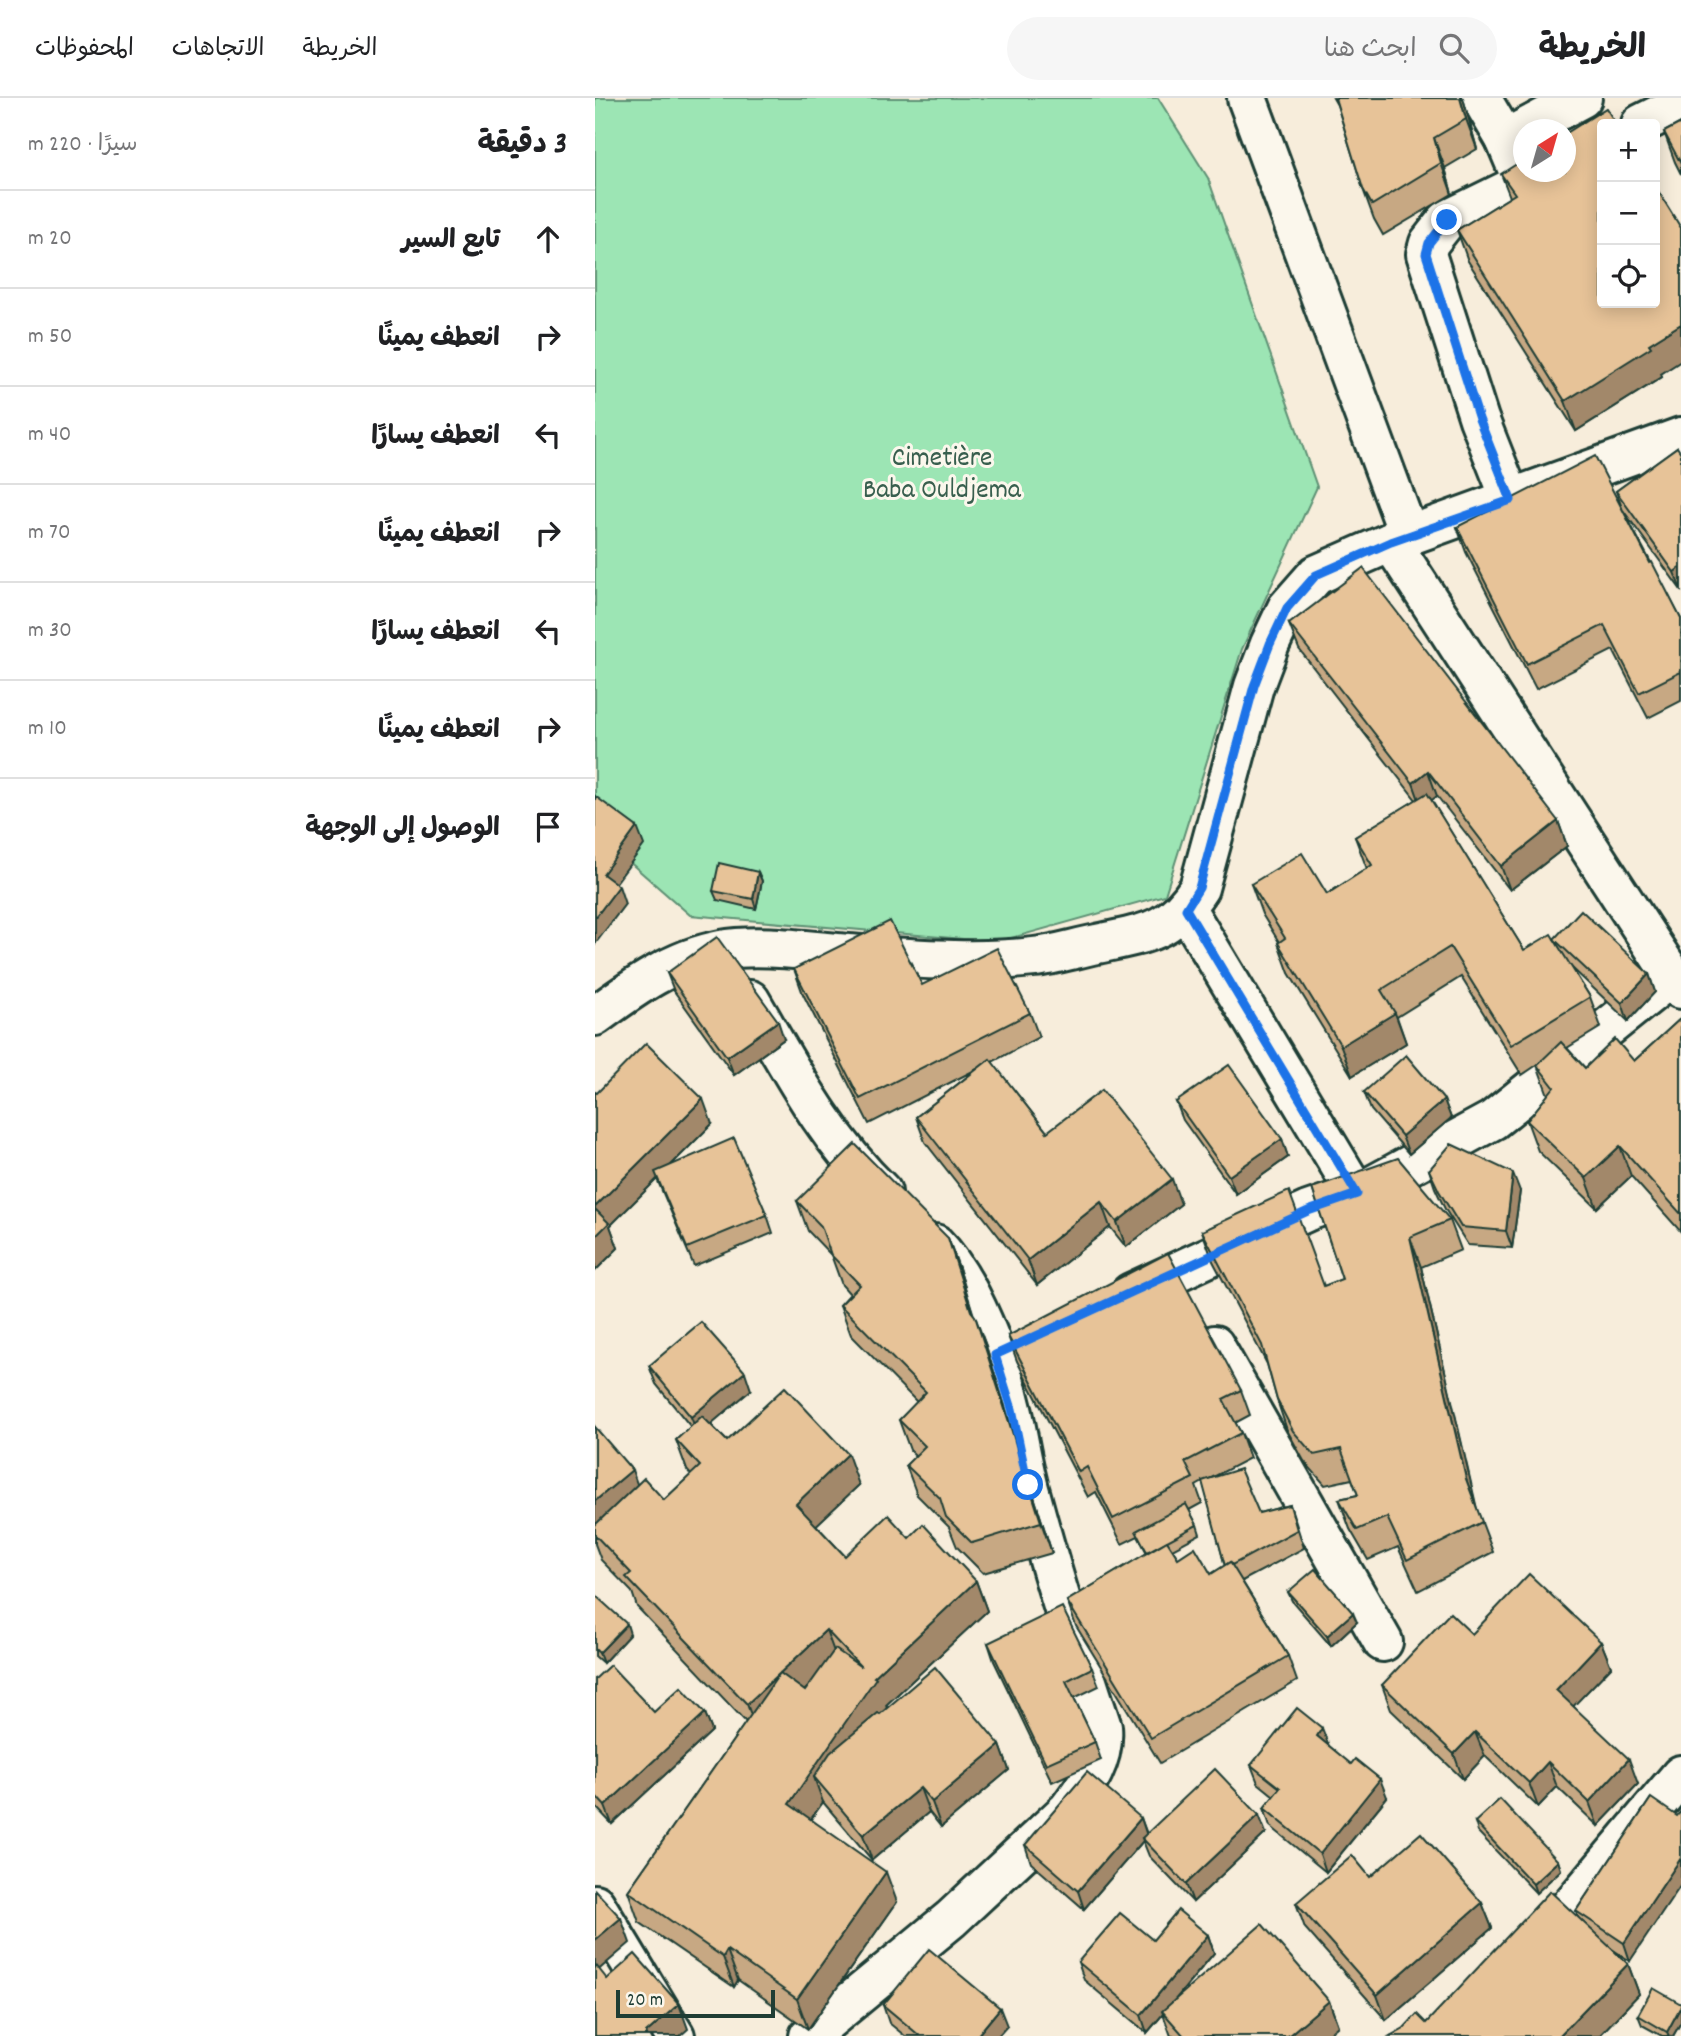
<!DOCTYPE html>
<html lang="ar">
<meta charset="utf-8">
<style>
:root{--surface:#fff;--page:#f6f6f6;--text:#202124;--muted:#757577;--line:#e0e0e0}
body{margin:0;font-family:Dekko,"Playpen Sans Arabic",sans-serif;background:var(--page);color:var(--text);direction:rtl}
.controls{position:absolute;right:21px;top:21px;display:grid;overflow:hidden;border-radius:7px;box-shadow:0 4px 18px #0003}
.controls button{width:63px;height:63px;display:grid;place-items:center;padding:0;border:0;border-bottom:2px solid var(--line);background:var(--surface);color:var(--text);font:35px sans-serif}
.compass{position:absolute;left:918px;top:21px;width:63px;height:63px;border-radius:50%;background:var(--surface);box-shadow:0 4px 18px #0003;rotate:37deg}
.scale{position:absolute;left:21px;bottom:18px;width:159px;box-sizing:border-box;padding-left:7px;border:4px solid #1f3d34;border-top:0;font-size:19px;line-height:24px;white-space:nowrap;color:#1f3d34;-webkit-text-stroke:5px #fbf7ec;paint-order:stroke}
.stop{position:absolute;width:21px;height:21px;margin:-16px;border:5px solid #1a73e8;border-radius:50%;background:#fff}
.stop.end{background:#1a73e8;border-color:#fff;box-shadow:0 2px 7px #0008}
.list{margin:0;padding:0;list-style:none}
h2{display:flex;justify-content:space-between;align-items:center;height:91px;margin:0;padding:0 28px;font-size:30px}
h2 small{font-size:23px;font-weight:400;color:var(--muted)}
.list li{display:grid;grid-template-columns:46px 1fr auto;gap:21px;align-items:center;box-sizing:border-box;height:98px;padding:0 28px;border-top:2px solid var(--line)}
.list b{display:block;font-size:26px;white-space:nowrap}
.list em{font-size:23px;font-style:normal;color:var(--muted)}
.icon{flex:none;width:38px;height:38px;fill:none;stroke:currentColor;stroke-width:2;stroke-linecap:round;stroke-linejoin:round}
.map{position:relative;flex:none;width:1086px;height:1938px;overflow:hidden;direction:ltr}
header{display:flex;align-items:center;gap:42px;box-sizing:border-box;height:98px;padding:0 35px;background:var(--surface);border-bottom:2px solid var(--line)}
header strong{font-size:33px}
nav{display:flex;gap:38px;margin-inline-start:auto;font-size:24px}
.search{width:490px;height:63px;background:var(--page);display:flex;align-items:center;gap:18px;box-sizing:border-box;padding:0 24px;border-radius:38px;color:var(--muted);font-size:26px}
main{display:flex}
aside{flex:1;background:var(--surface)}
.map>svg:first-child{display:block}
</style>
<header>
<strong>الخريطة</strong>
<div class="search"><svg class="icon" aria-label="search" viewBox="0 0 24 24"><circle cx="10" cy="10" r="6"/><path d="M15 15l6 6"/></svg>ابحث هنا</div>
<nav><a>الخريطة</a><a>الاتجاهات</a><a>المحفوظات</a></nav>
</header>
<main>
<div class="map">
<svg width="1086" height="1938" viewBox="0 0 1086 1938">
<rect width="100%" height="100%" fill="#f7eddb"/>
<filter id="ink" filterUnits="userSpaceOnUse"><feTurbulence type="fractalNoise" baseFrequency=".0143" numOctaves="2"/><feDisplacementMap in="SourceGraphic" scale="14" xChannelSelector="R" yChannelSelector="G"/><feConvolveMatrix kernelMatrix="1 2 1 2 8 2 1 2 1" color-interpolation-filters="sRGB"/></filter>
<g filter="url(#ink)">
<polygon fill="#9ce5b4" stroke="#5e9174" stroke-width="2" points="0,0 563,0 613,80 722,389 647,551 570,797 402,844 95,817 0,734"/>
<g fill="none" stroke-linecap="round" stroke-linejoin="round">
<defs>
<g id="minor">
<polyline points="652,0 814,438"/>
<polyline points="886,0 910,41 928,84"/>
<polyline points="1046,26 1086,6"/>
<polyline points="910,41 987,0"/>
<polyline points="916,402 884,321 831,156 834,145 852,122 950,74"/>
<polyline points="796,444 1086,891"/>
<polyline points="591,811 762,1096"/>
<path d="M155,902C195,970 230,1039 287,1094"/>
<path d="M0,918C38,890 78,861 126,852C164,845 214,853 253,856C315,860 377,866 439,859C460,857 481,850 502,846C551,835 575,835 604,790L659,588L675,546L692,510L721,477L796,444L1086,339"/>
<polyline points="536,1195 713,1113 762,1096 898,1022 1077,878"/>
<polyline points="619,1247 788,1544"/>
<polyline points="0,1806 80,1938"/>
<polyline points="937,1845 968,1817 1086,1677"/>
<path d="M214,1938L356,1821L473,1712C492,1687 510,1662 507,1629C481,1552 457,1476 436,1398C428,1371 424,1342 418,1315C406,1264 377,1183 340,1146"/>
</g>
</defs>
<use href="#minor" stroke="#1f3d34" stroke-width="44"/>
<use href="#minor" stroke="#fbf7ec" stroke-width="38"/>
</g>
<g fill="#c7a883" stroke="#1f3d34" stroke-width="2" fill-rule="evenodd">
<polygon points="738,0 868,0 882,51 850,70 857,96 788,137 779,121 768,91 742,7"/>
<polygon points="1086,25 1086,76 1080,64 1069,34"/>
<polygon points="906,76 1066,276 1067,279 981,333 873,163 862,132 915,99"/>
<polygon points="1082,349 1086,492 1028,412 1086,521 1086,603 1053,620 1018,552 941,591 871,454 862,429 1027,410 1021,393"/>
<polygon points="694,526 963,723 972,748 915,792 842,698 836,702 929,852 960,842 1054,876 1060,894 1033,923 976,869 995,899 1006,929 972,950 990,970 1039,963 1086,920 1086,1134 1036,1078 1002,1110 943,1053 932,1023 953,997 942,967 927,977 866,879 802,919 811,945 757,978 694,875 683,845 684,844 667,816 656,786 732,796 772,771 760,739 821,702 704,551"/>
<polygon points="163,774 167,783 161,811 122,802 118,793"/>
<polygon points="199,871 327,887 435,915 444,939 397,964 452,1034 586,1106 531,1149 515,1129 442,1187 330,1044 321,1019 382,971 274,1026 208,896"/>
<polygon points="72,875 189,941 139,977 79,893"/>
<polygon points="769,994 849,1002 856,1020 814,1056 776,1012"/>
<polygon points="2,995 117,1026 76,1067 172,1117 178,1135 99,1168 62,1081 15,1128 23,1150 0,1173"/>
<polygon points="581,1004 687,1041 693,1059 641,1096 588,1022"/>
<polygon points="834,1072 925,1093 917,1150 873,1147 850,1111 840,1090"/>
<polygon points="717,1090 855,1122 866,1152 826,1169 881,1409 898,1454 823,1493 803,1449 773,1462 755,1431 744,1401 763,1397 757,1381 730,1387 709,1363 692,1332 682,1302 672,1266 618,1163 607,1133 729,1188 747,1181"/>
<polygon points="202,1103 353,1140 364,1170 378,1216 391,1248 457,1455 388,1475 362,1449 354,1429 322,1397 311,1367 321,1358 315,1352 304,1322 322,1304 256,1237 245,1207 255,1196 247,1187 236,1157 213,1133"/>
<path d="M413,1238L646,1292L655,1317L640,1325L646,1335L655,1360L614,1381L664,1415L695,1407L701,1425L709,1450L647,1483L693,1558L702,1583L565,1665L481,1528L472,1503L552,1455L543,1438L527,1446L501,1394L493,1399L422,1263ZM608,1384L630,1468L616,1476L583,1460L577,1451L605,1436L602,1427L594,1412L607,1405L601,1388Z"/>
<polygon points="54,1268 156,1292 115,1326 132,1343 264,1387 221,1427 250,1458 314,1440 381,1483 392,1513 291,1607 292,1610 405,1647 414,1672 346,1729 334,1714 277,1762 228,1704 216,1721 302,1804 213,1931 143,1882 139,1889 44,1824 33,1793 151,1624 42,1509 37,1494 6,1462 0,1446 0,1329 42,1387 69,1402 96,1377 92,1372 81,1342 96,1329 61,1286"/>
<polygon points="693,1494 762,1524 736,1548 697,1503"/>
<polygon points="0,1497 35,1536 8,1565 0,1558"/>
<polygon points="877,1536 1006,1544 1016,1569 978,1608 1043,1686 1003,1728 962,1689 943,1709 890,1658 868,1681 796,1612 787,1587"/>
<polygon points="393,1545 497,1570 504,1588 479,1600 500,1644 506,1662 457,1684 399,1563"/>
<polygon points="0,1581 59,1614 110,1615 117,1633 17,1726 0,1708"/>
<polygon points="734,1648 792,1699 731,1774 675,1728 669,1710 679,1698 663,1685 656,1667"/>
<polygon points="1056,1700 1035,1863 1017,1851 1033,1866 1044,1896 1004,1938 795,1938 831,1925 983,1819 981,1813"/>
<polygon points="546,1720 552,1736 671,1735 598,1804 554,1758 548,1743 489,1811 436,1765 430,1747"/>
<polygon points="880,1724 963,1763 966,1772 941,1795 883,1734"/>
<polygon points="775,1779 887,1805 897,1830 791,1922 710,1830 701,1805"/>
<polygon points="613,1837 619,1855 580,1902 734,1903 743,1928 731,1938 576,1938 568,1916 552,1935 489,1882 483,1864 558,1842"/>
<polygon points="288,1907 412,1928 403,1938 310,1938 294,1925"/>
<polygon points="1043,1917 1086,1924 1078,1938 1067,1938 1047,1927"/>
</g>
<g fill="#a2886a" stroke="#1f3d34" stroke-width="2">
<polygon points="865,0 868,0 882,51 871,21"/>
<polygon points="839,40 850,70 857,96 846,65"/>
<polygon points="1086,226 1086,263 1066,276 1067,279 981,333 970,303 1054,246"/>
<polygon points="1086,469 1086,492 1079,474"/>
<polygon points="833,673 842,698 827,710 818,685"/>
<polygon points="963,723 972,748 915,792 906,768"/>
<polygon points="42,729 49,747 14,794 8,776"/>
<polygon points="163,774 167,783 161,811 158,801"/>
<polygon points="24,788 30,806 0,846 0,820"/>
<polygon points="1054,876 1060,894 1033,923 1027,905"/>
<polygon points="800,915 811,945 757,978 746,948"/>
<polygon points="183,923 189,941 139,977 132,959"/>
<polygon points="108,1001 117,1026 15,1128 23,1150 0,1173 0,1109"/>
<polygon points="849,1002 856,1020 814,1056 807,1038"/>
<polygon points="687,1041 693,1059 641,1096 634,1078"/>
<polygon points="1025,1048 1036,1078 1002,1110 991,1080"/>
<polygon points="918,1075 925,1093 917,1150 911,1133"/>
<polygon points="577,1081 586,1106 531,1149 522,1124"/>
<polygon points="506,1104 515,1129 442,1187 433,1162"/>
<polygon points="815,1139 826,1169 882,1411 871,1381"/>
<polygon points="353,1140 364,1170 387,1243 376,1213"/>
<polygon points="380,1218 391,1248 457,1455 446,1424"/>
<polygon points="150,1274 156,1292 103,1337 96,1319"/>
<polygon points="253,1356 264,1387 212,1436 201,1406"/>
<polygon points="37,1372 46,1397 0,1436 0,1403"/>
<polygon points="381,1483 392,1513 291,1607 292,1611 219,1679 228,1704 205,1736 194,1706 279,1579"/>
<polygon points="758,1515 762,1524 736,1548 732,1538"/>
<polygon points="32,1526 35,1536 8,1565 4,1555"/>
<polygon points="231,1532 242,1562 163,1636 152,1606"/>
<polygon points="1006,1544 1016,1569 970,1617 961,1592"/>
<polygon points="110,1615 117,1633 17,1726 10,1708"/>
<polygon points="727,1630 734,1648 722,1638"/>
<polygon points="880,1634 890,1658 868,1681 859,1656"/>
<polygon points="405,1647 414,1672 346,1729 337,1704"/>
<polygon points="1034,1661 1043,1686 1003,1728 994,1704"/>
<polygon points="953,1664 962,1689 943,1709 934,1685"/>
<polygon points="785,1681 792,1699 731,1774 725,1756"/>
<polygon points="325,1690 334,1714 277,1762 268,1737"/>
<polygon points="664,1717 671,1735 598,1804 591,1786"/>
<polygon points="546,1720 552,1738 547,1740 548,1743 489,1811 483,1793"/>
<polygon points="1086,1760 1086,1787 1035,1863 1029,1845"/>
<polygon points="963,1763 966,1772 941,1795 938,1786"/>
<polygon points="291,1774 302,1804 213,1931 202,1901"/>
<polygon points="887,1805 897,1830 791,1922 782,1897"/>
<polygon points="26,1820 35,1845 0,1875 0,1842"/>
<polygon points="613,1837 619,1855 569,1915 567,1913 568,1916 552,1935 546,1917"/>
<polygon points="132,1852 143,1882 139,1889 128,1859"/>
<polygon points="1033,1866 1044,1896 1004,1938 964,1938"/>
<polygon points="734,1903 743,1928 731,1938 693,1938"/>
<polygon points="84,1906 93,1931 85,1938 52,1938 51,1935"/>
<polygon points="1086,1908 1086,1924 1078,1938 1074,1938 1072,1934"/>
<polygon points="405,1910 412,1928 403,1938 382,1938"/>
</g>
<g fill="#e7c398" stroke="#1f3d34" stroke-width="2">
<polygon points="740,0 865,0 871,21 839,40 846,65 777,107 768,91"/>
<polygon points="1011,10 1021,26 1007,26 1007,205 1060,205 1060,88 1086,130 1086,226 1054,246 1056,249 970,303 862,132 920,96 906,76 928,62 928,74 970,74 970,36"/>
<polygon points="1086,25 1086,66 1069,34"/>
<polygon points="1082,349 1086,355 1086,469 1079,474 1021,393"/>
<polygon points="1000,358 1055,465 1057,464 1086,521 1086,574 1044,595 1009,527 932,566 862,429"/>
<polygon points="768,470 963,723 906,768 833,673 818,685 694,526"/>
<polygon points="832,695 929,852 956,836 995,899 916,947 855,849 786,892 800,915 746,948 683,845 690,840 656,786 707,755 732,796 777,767 760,739"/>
<polygon points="0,698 42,729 8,776 24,788 0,820"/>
<polygon points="124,765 163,774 158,801 118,793"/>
<polygon points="986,812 1054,876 1027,905 959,841"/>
<polygon points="295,823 327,887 402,850 435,915 265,1001 199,871"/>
<polygon points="122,839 183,923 132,959 72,875"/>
<polygon points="1086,920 1086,1116 1025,1048 991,1080 932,1023 959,989 942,967 966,944 990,970 1020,941 1039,963"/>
<polygon points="51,945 108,1001 0,1109 0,994 2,995"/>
<polygon points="811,957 849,1002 807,1038 769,994"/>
<polygon points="395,961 452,1034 507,992 577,1081 522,1124 506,1104 433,1162 321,1019"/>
<polygon points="634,967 687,1041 634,1078 581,1004"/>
<polygon points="139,1040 172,1117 92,1150 60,1074"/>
<polygon points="260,1046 353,1140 376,1213 380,1218 446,1424 377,1445 351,1419 345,1400 311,1367 330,1348 304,1322 331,1294 245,1207 265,1187 236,1157 226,1128 202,1103"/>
<polygon points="856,1046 918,1075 911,1133 866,1129 844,1093 834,1072"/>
<polygon points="803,1060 855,1122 815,1139 871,1381 887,1424 812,1462 792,1419 762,1432 744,1401 763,1397 746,1351 719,1357 698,1333 682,1302 667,1247 607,1133 694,1093 729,1188 747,1181 717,1090"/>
<polygon points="0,1111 14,1125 0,1139"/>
<polygon points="573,1155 646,1292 628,1301 646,1335 590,1364 598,1380 518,1421 492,1369 484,1374 413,1238"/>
<polygon points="106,1224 150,1274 96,1319 54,1268"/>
<polygon points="190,1289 253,1356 201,1406 250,1458 293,1417 314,1440 328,1426 381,1483 279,1579 281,1580 194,1706 291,1774 202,1901 132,1852 128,1859 33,1793 185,1575 210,1593 240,1551 266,1569 231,1532 152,1606 31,1479 36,1475 0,1437 0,1427 49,1380 69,1402 105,1368 81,1342 107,1318 132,1343"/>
<polygon points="0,1329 37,1372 0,1403"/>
<polygon points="645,1371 664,1415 695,1407 702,1432 637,1467 635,1464 630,1468 607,1383"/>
<polygon points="591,1406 602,1427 552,1454 541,1433"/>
<polygon points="572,1443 583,1460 600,1449 616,1476 635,1464 693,1558 556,1640 472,1503"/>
<polygon points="720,1471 758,1515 732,1538 693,1494"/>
<polygon points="934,1476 1006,1544 961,1592 1034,1661 994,1704 953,1664 934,1685 880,1634 859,1656 787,1587 855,1515 877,1536"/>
<polygon points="0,1497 32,1526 4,1555 0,1551"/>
<polygon points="467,1509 497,1570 471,1583 500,1644 451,1666 393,1545"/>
<polygon points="15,1567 59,1614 86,1589 110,1615 10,1708 0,1697 0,1581"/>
<polygon points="340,1569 405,1647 337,1704 325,1690 268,1737 219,1679 235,1655 283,1615 285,1616"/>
<polygon points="702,1610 727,1630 722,1638 756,1666 760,1661 785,1681 725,1756 669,1710 685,1690 656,1667"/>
<polygon points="620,1671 664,1717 591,1786 547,1740"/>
<polygon points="492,1674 546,1720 483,1793 430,1747"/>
<polygon points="1056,1700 1082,1718 1086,1713 1086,1760 1029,1845 981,1813"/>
<polygon points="905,1701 963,1763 938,1786 880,1724"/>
<polygon points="826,1735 887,1805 782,1897 701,1805 757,1757 775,1779"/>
<polygon points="0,1792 26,1820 0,1842"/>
<polygon points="955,1793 1033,1866 964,1938 795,1938 809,1930 822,1916 831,1925"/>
<polygon points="583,1812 613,1837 546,1917 483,1864 525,1815 558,1842"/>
<polygon points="667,1826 734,1903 693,1938 589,1938 567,1913"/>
<polygon points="334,1851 405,1910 382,1938 325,1938 288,1907"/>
<polygon points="40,1856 84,1906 51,1935 53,1938 0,1938 0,1866 12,1881"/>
<polygon points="1058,1890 1086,1906 1086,1908 1072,1934 1043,1917"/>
</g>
</g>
<g fill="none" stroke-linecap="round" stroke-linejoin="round" filter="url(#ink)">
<polyline stroke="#1a73e8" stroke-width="9" points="433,1387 417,1311 400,1257 713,1113 762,1096 591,811 604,790 659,588 675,546 692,510 721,477 796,444 916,402 884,321 831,156 834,145 852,122"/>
</g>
<g text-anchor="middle" stroke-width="6" stroke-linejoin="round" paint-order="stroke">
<g font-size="28" fill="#385f4e" stroke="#fbf7ec">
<text x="347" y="367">Cimetière<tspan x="347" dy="32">Baba Ouldjema</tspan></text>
</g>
</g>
</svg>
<div class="controls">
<button>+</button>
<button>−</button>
<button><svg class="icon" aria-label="locate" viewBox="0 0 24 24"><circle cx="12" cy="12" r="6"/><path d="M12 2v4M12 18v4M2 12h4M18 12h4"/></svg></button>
</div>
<svg class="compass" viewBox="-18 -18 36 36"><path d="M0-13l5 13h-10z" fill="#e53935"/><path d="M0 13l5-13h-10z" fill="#757577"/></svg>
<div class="scale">20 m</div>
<div class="stop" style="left:433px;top:1387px"></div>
<div class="stop end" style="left:852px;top:122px"></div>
</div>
<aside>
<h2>3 دقيقة<small>سيرًا · 220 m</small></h2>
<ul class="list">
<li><svg class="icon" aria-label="ahead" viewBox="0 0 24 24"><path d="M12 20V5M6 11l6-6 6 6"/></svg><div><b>تابع السير</b></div><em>20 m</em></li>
<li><svg class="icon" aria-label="right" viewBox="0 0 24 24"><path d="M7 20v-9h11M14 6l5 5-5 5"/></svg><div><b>انعطف يمينًا</b></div><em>50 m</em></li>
<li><svg class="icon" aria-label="left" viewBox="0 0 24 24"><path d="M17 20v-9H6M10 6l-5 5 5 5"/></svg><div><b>انعطف يسارًا</b></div><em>40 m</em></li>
<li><svg class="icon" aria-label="right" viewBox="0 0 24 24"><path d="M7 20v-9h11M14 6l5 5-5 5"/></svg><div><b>انعطف يمينًا</b></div><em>70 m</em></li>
<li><svg class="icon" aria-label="left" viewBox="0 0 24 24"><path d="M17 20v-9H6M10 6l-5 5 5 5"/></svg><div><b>انعطف يسارًا</b></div><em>30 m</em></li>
<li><svg class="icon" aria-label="right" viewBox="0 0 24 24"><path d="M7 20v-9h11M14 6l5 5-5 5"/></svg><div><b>انعطف يمينًا</b></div><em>10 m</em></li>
<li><svg class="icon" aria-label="arrive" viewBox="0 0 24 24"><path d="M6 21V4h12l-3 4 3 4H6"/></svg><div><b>الوصول إلى الوجهة</b></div></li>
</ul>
</aside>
</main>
